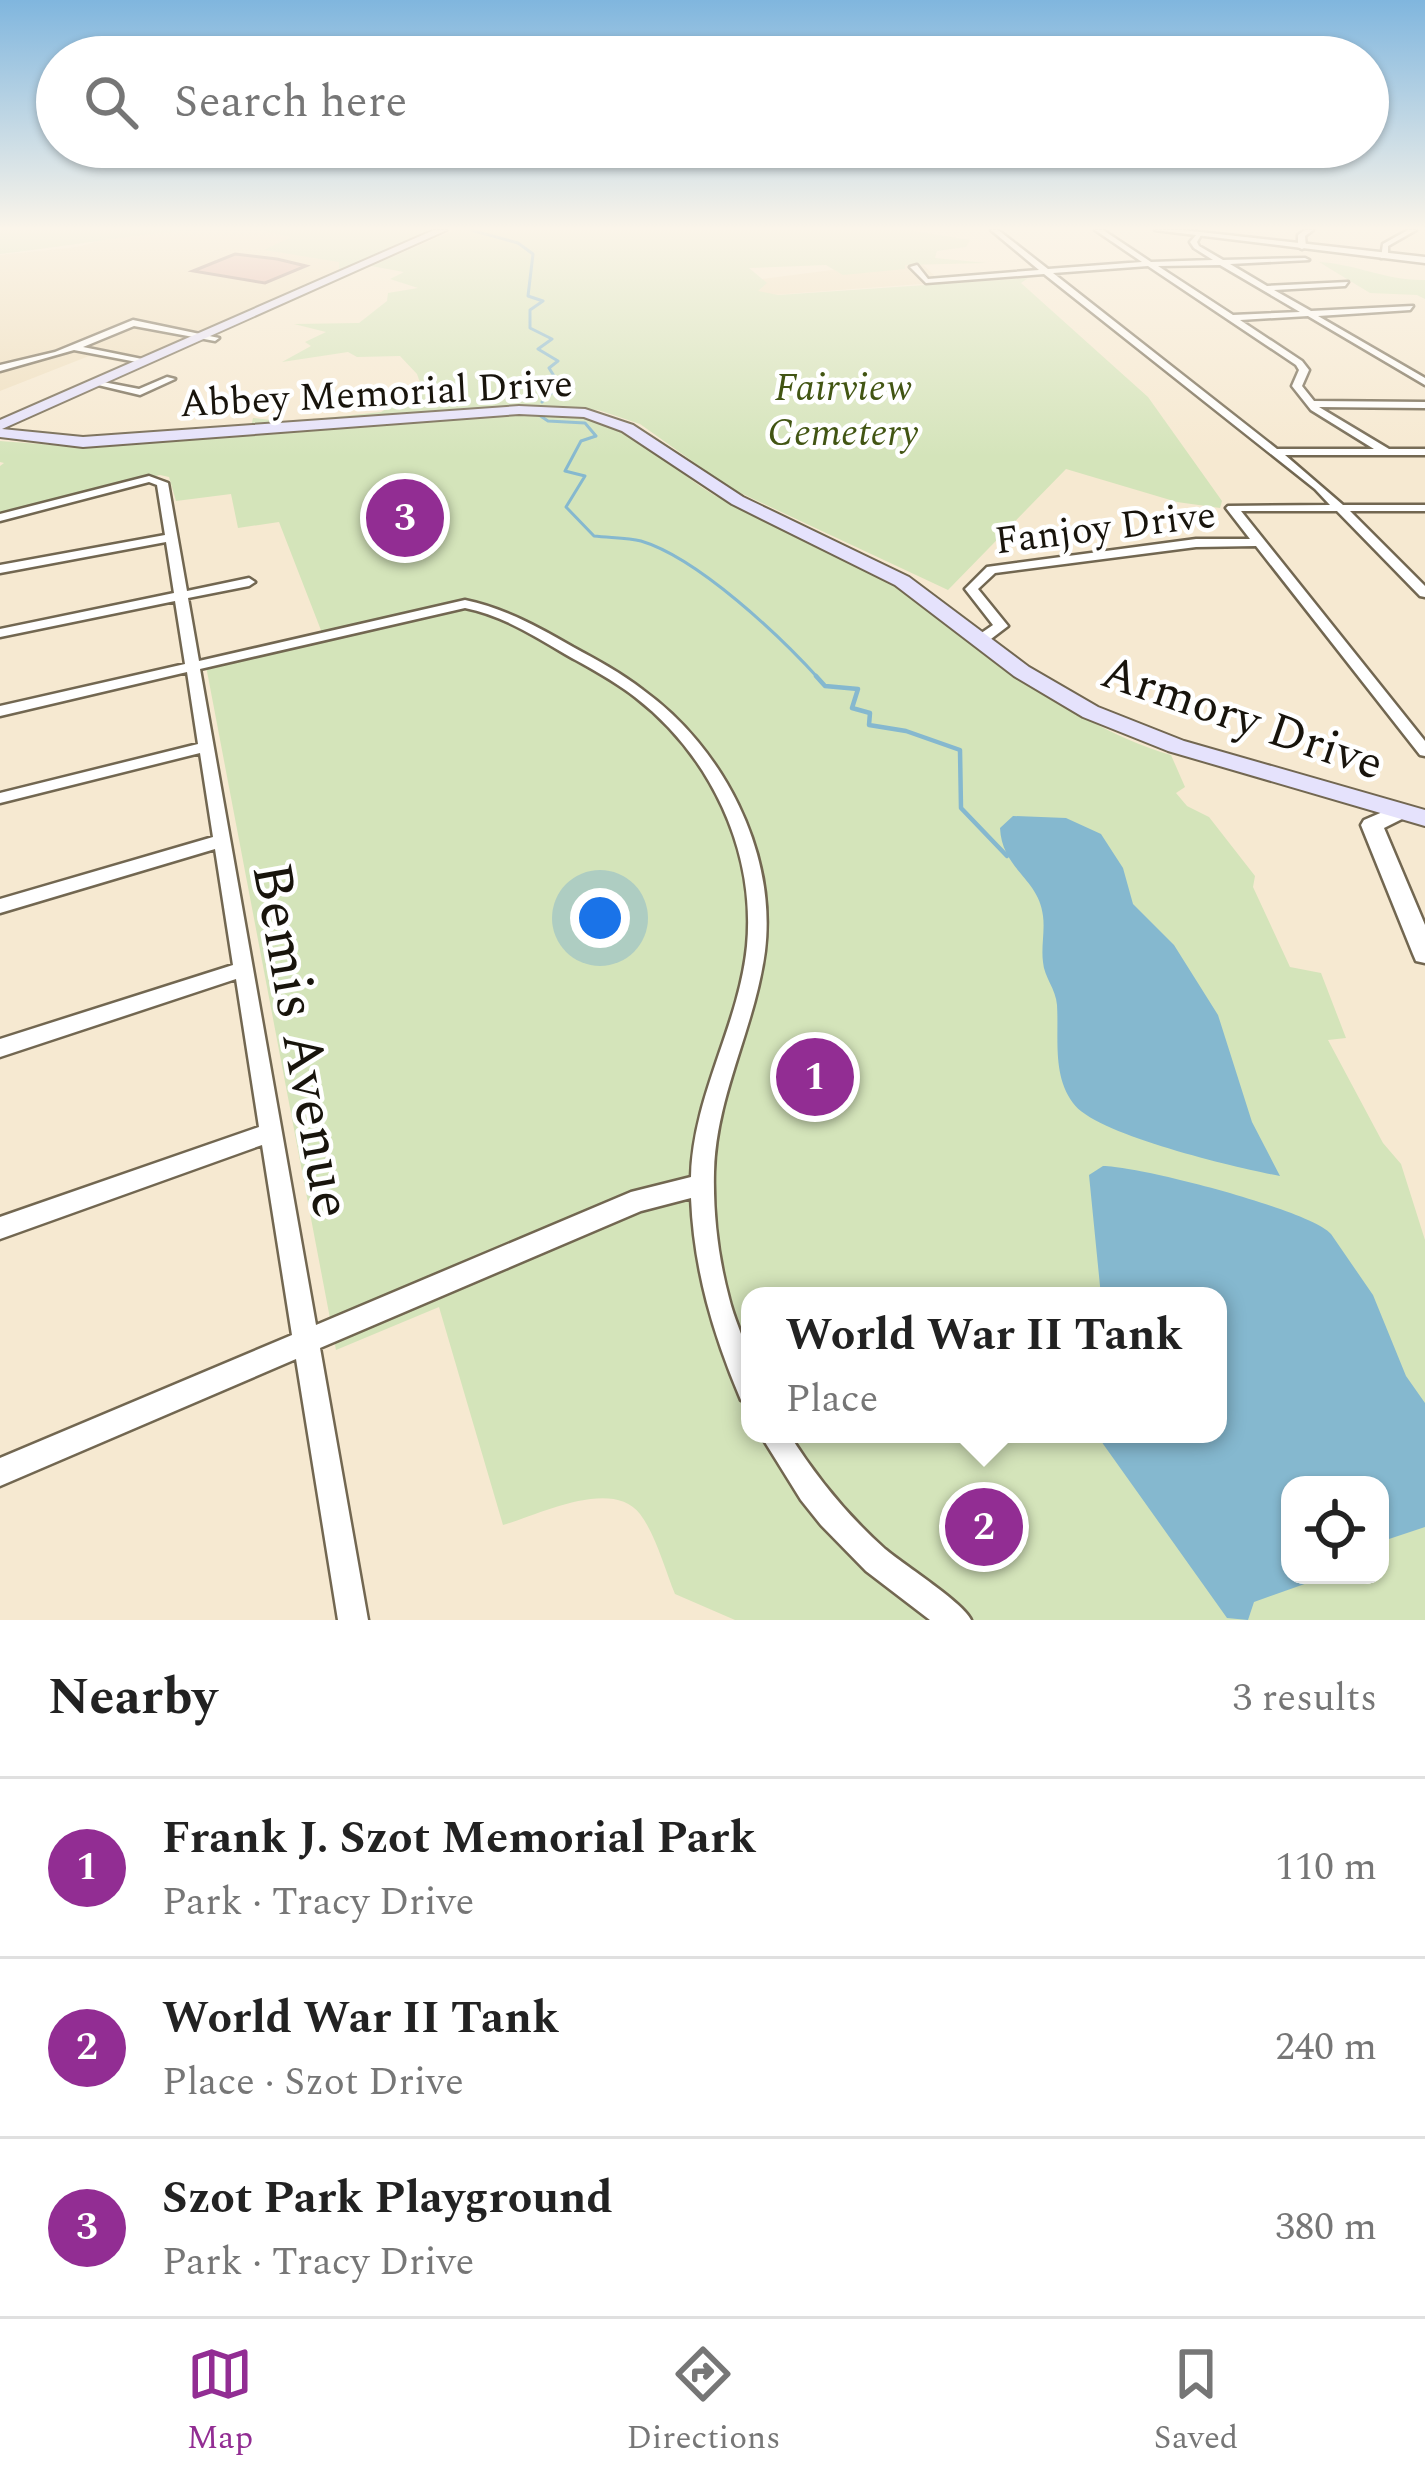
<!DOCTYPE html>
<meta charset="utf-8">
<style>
:root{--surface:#fff;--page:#f2f2f2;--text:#222;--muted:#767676;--line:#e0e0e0;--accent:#922d93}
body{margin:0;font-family:Spectral,serif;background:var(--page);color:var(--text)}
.controls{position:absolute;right:36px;bottom:36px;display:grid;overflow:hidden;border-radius:24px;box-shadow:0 3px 9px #0004}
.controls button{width:108px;height:108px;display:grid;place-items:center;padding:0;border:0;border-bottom:3px solid var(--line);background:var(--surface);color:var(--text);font:60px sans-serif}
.you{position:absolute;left:600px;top:918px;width:42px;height:42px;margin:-30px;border:9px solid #fff;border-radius:50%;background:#1a73e8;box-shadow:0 0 0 18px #1a73e833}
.badge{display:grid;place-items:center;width:78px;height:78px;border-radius:50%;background:var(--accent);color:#fff;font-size:39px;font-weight:700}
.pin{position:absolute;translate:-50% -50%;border:6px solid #fff;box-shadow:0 3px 12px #0006}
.popup{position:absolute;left:741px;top:1287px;width:486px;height:156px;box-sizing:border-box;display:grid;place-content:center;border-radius:24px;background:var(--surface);filter:drop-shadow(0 3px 9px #0005);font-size:39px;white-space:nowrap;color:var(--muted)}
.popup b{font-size:45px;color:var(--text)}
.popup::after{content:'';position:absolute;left:50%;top:100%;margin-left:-24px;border:24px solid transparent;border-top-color:var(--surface)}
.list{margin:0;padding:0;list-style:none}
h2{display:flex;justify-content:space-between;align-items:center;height:156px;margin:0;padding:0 48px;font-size:51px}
h2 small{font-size:39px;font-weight:400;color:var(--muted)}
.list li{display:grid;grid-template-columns:78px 1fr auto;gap:36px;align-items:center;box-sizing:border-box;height:180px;padding:0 48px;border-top:3px solid var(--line)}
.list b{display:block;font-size:45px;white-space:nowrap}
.list p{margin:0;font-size:39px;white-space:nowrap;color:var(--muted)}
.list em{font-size:39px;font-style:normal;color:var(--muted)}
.icon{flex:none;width:66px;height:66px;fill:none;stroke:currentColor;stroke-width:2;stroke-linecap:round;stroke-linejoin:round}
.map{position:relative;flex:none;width:1425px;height:1620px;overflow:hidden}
.search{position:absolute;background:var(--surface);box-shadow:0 3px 9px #0004;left:36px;right:36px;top:36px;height:132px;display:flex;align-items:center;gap:30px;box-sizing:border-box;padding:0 42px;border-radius:66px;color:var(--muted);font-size:45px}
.sheet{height:696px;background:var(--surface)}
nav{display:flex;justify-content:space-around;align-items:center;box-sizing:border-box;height:168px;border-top:3px solid var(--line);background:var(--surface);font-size:33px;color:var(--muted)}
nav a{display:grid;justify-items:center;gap:6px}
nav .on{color:var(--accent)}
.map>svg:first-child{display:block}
</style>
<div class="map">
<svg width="1425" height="1620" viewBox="0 0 1425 1620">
<rect width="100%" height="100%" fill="#f6e9d1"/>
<g fill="#efdfbf">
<polygon points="195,230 259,230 293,237 268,250 367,260 125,363 89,356 0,391 0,255 77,247 122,235"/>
<polygon points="917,259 936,277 1010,272 1015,277 732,298 724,284"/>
</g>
<g fill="#d4e4ba" fill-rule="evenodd">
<path d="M0,230H195C129,234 66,247 0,254Z"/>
<polygon points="259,230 435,230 339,270 339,262 264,250 291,237"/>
<polygon points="455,230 909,230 970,240 966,247 937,251 935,258 987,263 905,265 905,269 843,275 826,265 749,268 767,283 758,291 778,295 1028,278 1021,283 1148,397 1222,501 1220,508 1177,502 1066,469 948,590 730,488 640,424 598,410 532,406 251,427 253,418 288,422 381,412 422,388 417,374 400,356 357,357 348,352 282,362 311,346 305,342 326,332 294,324 359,323 387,301 388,293 418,288 390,279 404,272 371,266"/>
<path d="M1319,262C1357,264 1386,281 1425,280V299L1417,295L1370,293Z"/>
<path d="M520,414C554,415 596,411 627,430C657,449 683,477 714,495C773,528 837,548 894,584C987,644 1063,724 1171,755L1185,787L1176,793L1187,806L1209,817L1255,876L1253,887L1290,967L1321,973L1346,1038L1328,1040L1383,1143L1401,1164L1425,1240V1620H735L675,1594C665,1570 656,1535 640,1514C612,1477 538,1515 503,1525L439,1307L336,1350L206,666L324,638L279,522L238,528L231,494L176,501L169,477L160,475L0,515V466L4,463L0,462V441L66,446ZM750,1296H1218V1434H750ZM1290,1485H1380V1575H1290Z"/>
</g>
<g fill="#85b8cf">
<path d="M1013,816L1066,818L1101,834L1123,868L1133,904L1174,945L1218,1015L1252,1122L1280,1176C1238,1168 1095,1135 1073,1103C1052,1075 1059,1037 1057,1005C1056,989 1044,977 1043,962C1041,947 1045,931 1043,916C1039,878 1002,870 1000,828Z"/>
<path d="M1103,1166C1139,1166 1310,1210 1331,1234L1373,1295L1406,1376L1425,1403V1527L1380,1542V1485H1290V1575H1330L1254,1602L1248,1620L1227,1618L1096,1434H1218V1296H1101L1089,1175Z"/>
</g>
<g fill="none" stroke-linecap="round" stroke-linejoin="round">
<g stroke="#85b8cf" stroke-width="3">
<polyline points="471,230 518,243 533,254 528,296 543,301 530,310 530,328 552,339 538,349 558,361 549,368 554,376 547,381 561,384 542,402"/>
<path d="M539,415L548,421L585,423L596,436L581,441L565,471L585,476L566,507L594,536C609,538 627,537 641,541C698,558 780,636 819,679"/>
</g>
<polyline stroke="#85b8cf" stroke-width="4.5" points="816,676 825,686 858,689 852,708 870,713 869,725 906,731 960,750 961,808 1007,856"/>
</g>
<polygon fill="#e0aca5" stroke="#9d827e" stroke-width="3" points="235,254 277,259 306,266 265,283 193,271"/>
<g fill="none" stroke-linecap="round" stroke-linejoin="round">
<defs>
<g id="minor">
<path d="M991,230H998L1048,269L1142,262L1095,230H1103L1151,262L1213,260L1194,248L1190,242L1198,233L1201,235L1197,242L1199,246L1223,260L1305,258L1309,260L1230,264L1267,286L1348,282L1345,286L1274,290L1311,311L1413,306L1410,310L1318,316L1425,378V385L1308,316L1240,320L1302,361L1309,370L1302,386L1314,401L1425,402V408L1319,407L1389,449H1425V455H1285L1343,505H1425V511H1350L1425,586V597L1420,596L1337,511H1241L1425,741V756L1420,755L1256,546L1196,547L995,573L978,589L1008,626L987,642H977V636L993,625L965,589L987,567L1196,539H1250L1226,508L1228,506L1330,505L1315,489L1044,274L926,283L910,267L917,265L928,279L1039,270ZM1220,265L1300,312L1233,315L1158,266ZM1148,266L1296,365L1299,370L1292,386L1311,410L1374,449H1277L1053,273Z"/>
<polygon points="1305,230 1313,230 1305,236 1306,247 1302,249 1298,247 1298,235"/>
<polygon points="1408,230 1416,230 1388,246 1388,256 1381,258 1383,244"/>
<polygon points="133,320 219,338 215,341 134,326 83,347 142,359 142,363 74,350 0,371 0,365 55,352"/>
<polygon points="167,377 175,379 140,395 98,385 103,382 139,389"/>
<path d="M149,476L168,483L187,591L249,578L255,582L249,586L188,598L199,661L465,600C504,608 539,627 573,647C597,660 621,673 643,690C722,747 777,851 765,951C755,1028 716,1094 714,1172C713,1214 718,1257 729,1298C734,1319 744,1338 749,1359C752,1373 750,1390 750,1404L741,1400C713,1334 694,1270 691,1198L641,1211L320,1348L368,1620H338L296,1359L0,1486V1458L292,1335L262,1145L0,1239V1217L259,1127L236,979L0,1057V1039L233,965L215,849L0,913V899L213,837L200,753L0,803V793L198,744L187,672L0,716V706L185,664L175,601L0,637V629L174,593L166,542L0,573V565L165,535L157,485L149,482L0,521V514ZM465,608C501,615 533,635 565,654C588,667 613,680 635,697C710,755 756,850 747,946C739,1026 693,1095 691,1177L631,1192L316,1325L200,669Z"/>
<path d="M760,1434H789C816,1477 847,1515 885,1549C904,1565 964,1603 971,1620H930L866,1571L821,1525L801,1500Z"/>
</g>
<g id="tertiary">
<polygon points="1155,230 1182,230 1425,257 1425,263"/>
<polygon points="1399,805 1406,807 1410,812 1406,817 1384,828 1425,925 1425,963 1416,961 1413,954 1361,825 1364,820"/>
</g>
<polygon id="secondary" points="434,230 447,230 2,429 83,437 519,406 585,409 633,425 743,497 909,577 1029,667 1098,707 1184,741 1425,810 1425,826 1168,751 1083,717 1014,676 895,585 732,504 622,431 584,417 519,414 83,447 0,437 0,420"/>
</defs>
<use href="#minor" stroke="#726751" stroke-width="5"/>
<use href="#tertiary" stroke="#726751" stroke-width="5"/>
<use href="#secondary" stroke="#726751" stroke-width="4"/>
<use href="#minor" fill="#fff" fill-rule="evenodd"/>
<use href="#tertiary" fill="#fff" fill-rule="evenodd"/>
<use href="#secondary" fill="#e5e2fc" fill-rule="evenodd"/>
</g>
<linearGradient id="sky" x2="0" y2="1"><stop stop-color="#80b6de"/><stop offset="0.5" stop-color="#fbf5ea"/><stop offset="1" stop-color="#fbf5ea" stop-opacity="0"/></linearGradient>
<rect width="1425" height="457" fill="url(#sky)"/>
<g text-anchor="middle" stroke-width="9" stroke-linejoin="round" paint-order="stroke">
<g font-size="39" font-style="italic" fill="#425513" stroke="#fff">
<text x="843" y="400">Fairview<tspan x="843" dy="45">Cemetery</tspan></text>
</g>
<g font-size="39" fill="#18140c" stroke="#fff">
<text transform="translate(376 392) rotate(-3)" y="14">Abbey Memorial Drive</text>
<text transform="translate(1105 526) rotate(-7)" y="14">Fanjoy Drive</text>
</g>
<g font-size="48" fill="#18140c" stroke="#fff">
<text transform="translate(1243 716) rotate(19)" y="17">Armory Drive</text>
</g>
<g font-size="57" fill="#18140c" stroke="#fff">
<text transform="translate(304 1040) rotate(80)" y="20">Bemis Avenue</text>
</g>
</g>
</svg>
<div class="controls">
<button><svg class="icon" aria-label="locate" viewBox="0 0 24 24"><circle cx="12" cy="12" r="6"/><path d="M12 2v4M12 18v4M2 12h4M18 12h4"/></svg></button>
</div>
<div class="you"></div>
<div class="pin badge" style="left:815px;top:1077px">1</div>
<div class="pin badge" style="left:984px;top:1527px">2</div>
<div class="popup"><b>World War II Tank</b>Place</div>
<div class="pin badge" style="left:405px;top:518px">3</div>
<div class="search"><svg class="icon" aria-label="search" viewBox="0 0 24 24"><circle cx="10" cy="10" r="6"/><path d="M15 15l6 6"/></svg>Search here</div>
</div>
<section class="sheet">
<h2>Nearby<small>3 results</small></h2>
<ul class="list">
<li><span class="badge">1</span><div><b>Frank J. Szot Memorial Park</b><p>Park · Tracy Drive</p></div><em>110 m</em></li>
<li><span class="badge">2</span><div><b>World War II Tank</b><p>Place · Szot Drive</p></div><em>240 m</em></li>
<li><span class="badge">3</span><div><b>Szot Park Playground</b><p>Park · Tracy Drive</p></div><em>380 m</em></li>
</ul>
</section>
<nav>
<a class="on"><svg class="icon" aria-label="map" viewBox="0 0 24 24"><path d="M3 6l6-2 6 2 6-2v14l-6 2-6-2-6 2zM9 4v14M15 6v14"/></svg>Map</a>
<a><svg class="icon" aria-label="directions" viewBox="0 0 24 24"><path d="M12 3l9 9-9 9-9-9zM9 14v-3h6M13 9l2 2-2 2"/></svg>Directions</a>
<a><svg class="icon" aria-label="saved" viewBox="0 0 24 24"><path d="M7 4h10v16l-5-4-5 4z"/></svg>Saved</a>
</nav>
